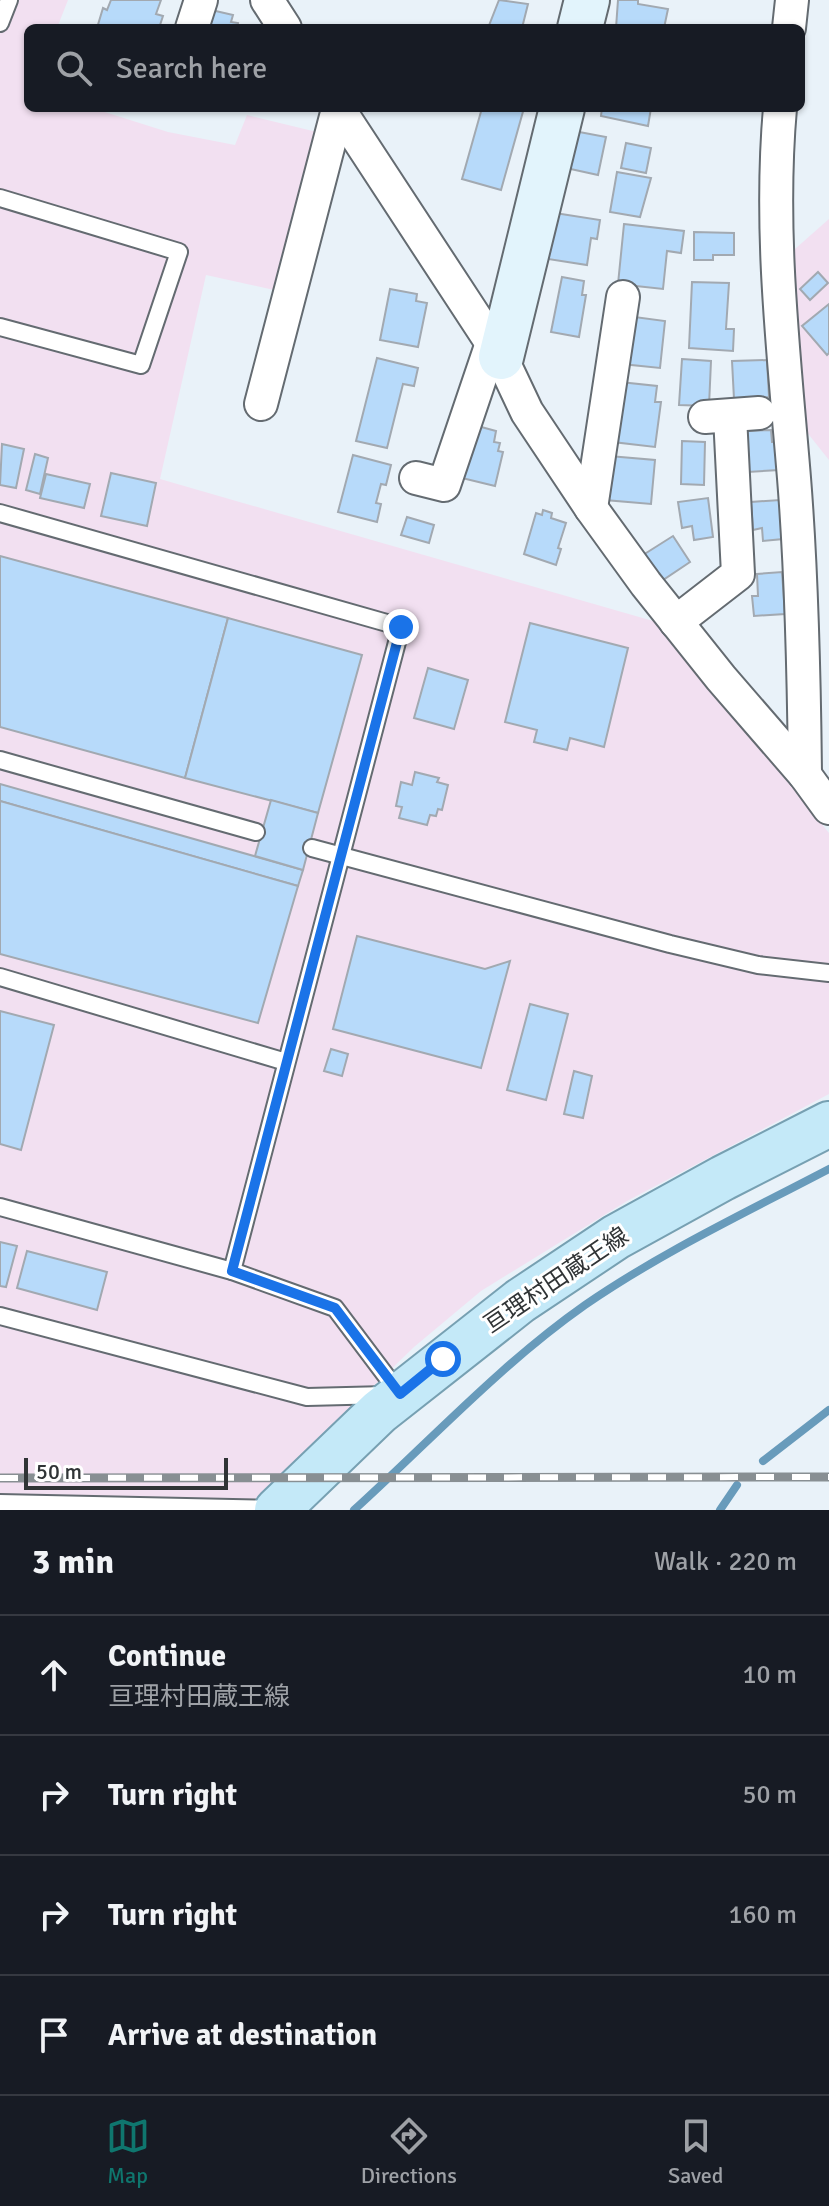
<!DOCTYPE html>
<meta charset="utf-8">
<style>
:root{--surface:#171b24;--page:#20242c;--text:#f1f3f6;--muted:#9ea1a6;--line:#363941;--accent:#0f766e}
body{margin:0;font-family:Signika,"Noto Sans JP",sans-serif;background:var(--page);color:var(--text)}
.scale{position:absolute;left:24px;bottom:20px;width:204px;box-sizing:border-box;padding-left:8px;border:4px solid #303436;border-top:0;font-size:22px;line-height:28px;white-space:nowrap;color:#303436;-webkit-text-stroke:6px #fff;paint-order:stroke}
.stop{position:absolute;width:24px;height:24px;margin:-18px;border:6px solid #1a73e8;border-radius:50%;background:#fff}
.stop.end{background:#1a73e8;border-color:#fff;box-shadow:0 2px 8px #0008}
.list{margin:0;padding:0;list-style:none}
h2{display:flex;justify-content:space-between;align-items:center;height:104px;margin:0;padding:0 32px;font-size:34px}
h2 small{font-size:26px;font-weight:400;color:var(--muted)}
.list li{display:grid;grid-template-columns:52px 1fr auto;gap:24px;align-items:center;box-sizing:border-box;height:120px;padding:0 32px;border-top:2px solid var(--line)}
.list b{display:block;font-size:30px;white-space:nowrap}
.list p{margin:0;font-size:26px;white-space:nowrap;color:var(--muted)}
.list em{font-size:26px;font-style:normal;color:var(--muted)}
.icon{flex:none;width:44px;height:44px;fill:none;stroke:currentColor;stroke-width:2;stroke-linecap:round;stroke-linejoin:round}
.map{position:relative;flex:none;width:829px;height:1510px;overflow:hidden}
.search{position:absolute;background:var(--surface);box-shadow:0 2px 6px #0004;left:24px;right:24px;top:24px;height:88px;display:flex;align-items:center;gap:20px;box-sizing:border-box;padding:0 28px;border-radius:12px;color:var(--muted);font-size:30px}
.sheet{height:584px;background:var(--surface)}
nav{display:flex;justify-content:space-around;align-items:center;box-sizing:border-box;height:112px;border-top:2px solid var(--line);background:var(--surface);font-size:22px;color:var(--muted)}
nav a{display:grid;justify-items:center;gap:4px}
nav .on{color:var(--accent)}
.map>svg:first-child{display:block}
</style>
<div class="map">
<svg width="829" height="1510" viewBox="0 0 829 1510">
<rect width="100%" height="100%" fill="#e9f2f9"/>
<g fill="#f2e0f1">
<polygon points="0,0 68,0 57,28 28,28 28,108 92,108 168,132 235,145 247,115 321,133 283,292 206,275 160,479 660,623 829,833 829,1094 627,1201 481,1291 414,1347 246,1510 0,1510"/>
<polygon points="829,219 829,460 802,426 786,257"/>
</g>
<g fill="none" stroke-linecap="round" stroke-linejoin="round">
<g stroke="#689bbb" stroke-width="8">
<polyline points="763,1461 829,1410"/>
<path d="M354,1510C430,1441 501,1364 585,1305C662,1252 747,1212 829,1169"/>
<polyline points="720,1510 737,1485"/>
</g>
</g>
<g fill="#b7dafa" stroke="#a2a9b1" stroke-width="2">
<polygon points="111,0 161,0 156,14 163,16 159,28 97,28 103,8 107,10"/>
<polygon points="499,0 528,4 522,28 488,28"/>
<polygon points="618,0 638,0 638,4 668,9 664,28 616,28"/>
<polygon points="207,9 233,15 231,22 238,23 237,28 203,28"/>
<polygon points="482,108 524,108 501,190 462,179"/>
<polygon points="602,108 651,108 648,126 601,116"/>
<polygon points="574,131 606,137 598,175 566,168"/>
<polygon points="626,143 651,148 646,173 621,168"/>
<polygon points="617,172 651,178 640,217 610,212"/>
<polygon points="555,213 600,220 597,239 591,238 587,265 548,259"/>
<polygon points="624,224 684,231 681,253 667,251 663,289 618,284"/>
<polygon points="694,232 734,233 734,255 713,255 713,260 694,260"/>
<polygon points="818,272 828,283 810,300 800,289"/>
<polygon points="562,277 584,281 582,295 586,295 579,337 551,332"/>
<polygon points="692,282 729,283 726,329 734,329 733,351 689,348"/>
<polygon points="390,289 417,294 416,301 427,303 418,347 380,340"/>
<polygon points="829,304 829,353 827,355 802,326"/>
<polygon points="627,316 665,321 660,368 622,364"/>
<polygon points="377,358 418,368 414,386 403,384 387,448 356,441"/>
<polygon points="682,359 711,361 709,406 679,405"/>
<polygon points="767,360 769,397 734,399 732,361"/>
<polygon points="620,382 657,386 655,402 661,402 655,447 613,442"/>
<polygon points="474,425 496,431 494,442 500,443 498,451 503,452 495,486 462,478"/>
<polygon points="771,430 772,442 777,442 779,470 748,472 746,431"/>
<polygon points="682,441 705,442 704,485 681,484"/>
<polygon points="2,444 24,449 16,488 0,485"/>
<polygon points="35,454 48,458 40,494 26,490"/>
<polygon points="353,455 391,465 386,485 381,484 376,503 381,504 377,522 338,512"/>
<polygon points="609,456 655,460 651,504 605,500"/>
<polygon points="111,473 156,483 147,526 101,516"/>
<polygon points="46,474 90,484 84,508 40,498"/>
<polygon points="708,498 713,537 694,540 692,526 682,528 678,502"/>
<polygon points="780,500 783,539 763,541 762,528 753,530 751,502"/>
<polygon points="543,510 552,513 551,518 566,523 558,548 561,549 556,565 524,554 536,513 542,515"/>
<polygon points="407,517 434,525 429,543 401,535"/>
<polygon points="673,536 690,562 660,582 643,555"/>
<polygon points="0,556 228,618 185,778 0,727"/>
<polygon points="782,572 785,614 754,616 752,596 758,596 757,574"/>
<polygon points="228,618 362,655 318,813 185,778"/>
<polygon points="530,623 628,648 604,747 570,738 567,750 534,742 537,730 505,722"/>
<polygon points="428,668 468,680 454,729 414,718"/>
<polygon points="415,772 439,778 437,782 448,785 442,810 438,809 436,816 430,815 427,825 399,818 402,807 396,806 401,782 412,785"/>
<polygon points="0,784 303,870 298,886 0,801"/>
<polygon points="271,800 318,813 303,870 255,856"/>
<polygon points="0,801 298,886 258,1023 0,954"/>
<polygon points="357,936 485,969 510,961 481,1068 333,1029"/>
<polygon points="530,1004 568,1014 546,1100 507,1090"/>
<polygon points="0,1011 54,1025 21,1150 0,1144"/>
<polygon points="331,1049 348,1054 342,1076 324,1071"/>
<polygon points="574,1071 592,1076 583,1118 564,1114"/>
<polygon points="0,1242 17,1246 6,1287 0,1286"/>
<polygon points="27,1251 107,1272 97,1310 17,1288"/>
</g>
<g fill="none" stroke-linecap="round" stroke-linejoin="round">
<defs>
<g id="lane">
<polyline points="0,23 9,0"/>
<polyline points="0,198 179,252 141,365 0,327"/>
<polyline points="0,513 401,627 232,1271"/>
<polyline points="0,760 256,832"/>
<polyline points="312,848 670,944 758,965 829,973"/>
<polyline points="0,977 286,1062"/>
<polyline points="0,1207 232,1271 335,1308 399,1393"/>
<polyline points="0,1316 307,1397 386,1395"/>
<polyline points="0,1503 277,1509"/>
</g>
<g id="street">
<polyline points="267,0 285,28"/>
<polyline points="192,28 201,0"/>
<polyline points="789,28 792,0"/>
<polyline points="338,108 501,357 527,412 591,508 646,584 721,678 805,775 829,808"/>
<path d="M780,108C769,232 784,355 794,478C802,577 804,676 805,775"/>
<polyline points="261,404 338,109"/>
<polyline points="705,417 759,413"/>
<polyline points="416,478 444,485 492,343"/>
<polyline points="591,508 623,297"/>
<polyline points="676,622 738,574 730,416"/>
</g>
<g id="secondary">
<polyline points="580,28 587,0"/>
<polyline points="501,357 562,108"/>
</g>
<polyline id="primary" points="277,1510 379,1412 520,1301 616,1237 723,1178 829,1124"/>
</defs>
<use href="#lane" stroke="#646b71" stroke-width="20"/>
<use href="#street" stroke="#646b71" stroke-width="36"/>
<use href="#secondary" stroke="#646b71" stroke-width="48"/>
<use href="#primary" stroke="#77a0b2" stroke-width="48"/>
<use href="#lane" stroke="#fff" stroke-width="16"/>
<use href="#street" stroke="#fff" stroke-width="32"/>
<use href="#secondary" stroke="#e2f4fc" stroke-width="44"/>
<use href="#primary" stroke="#c4e9f8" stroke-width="44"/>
<defs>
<polyline id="rail" points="0,1478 829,1477"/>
</defs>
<use href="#rail" stroke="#888f93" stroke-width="9"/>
<use href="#rail" stroke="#fff" stroke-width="6" stroke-dasharray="18" stroke-linecap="butt"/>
</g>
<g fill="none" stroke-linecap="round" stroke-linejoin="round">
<polyline stroke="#1a73e8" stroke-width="10" points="401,627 232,1271 335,1308 400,1394 443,1359"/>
</g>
<g text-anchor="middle" stroke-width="6" stroke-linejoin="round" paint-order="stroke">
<g font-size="24" fill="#303436" stroke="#fff">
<text transform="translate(556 1280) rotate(-34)" y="8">亘理村田蔵王線</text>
</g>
</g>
</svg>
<div class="scale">50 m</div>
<div class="stop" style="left:443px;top:1359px"></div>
<div class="stop end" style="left:401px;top:627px"></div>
<div class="search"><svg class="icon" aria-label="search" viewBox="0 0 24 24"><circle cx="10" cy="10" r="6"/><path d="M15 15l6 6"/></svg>Search here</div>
</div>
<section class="sheet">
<h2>3 min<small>Walk · 220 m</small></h2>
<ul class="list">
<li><svg class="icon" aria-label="ahead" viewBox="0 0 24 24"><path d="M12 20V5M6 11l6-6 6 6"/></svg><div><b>Continue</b><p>亘理村田蔵王線</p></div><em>10 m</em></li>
<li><svg class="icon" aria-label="right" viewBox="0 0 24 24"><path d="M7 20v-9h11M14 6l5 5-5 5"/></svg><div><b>Turn right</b></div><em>50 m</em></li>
<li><svg class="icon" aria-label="right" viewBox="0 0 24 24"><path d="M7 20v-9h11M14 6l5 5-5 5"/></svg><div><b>Turn right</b></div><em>160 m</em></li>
<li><svg class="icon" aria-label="arrive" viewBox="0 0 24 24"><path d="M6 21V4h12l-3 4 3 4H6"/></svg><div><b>Arrive at destination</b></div></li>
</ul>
</section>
<nav>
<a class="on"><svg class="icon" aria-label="map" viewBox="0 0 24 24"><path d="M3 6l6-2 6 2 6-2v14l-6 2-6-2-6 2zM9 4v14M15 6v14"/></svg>Map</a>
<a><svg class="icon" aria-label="directions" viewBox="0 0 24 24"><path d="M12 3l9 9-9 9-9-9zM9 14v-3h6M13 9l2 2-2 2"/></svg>Directions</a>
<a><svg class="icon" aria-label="saved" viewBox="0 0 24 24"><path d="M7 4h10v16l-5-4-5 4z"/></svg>Saved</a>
</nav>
